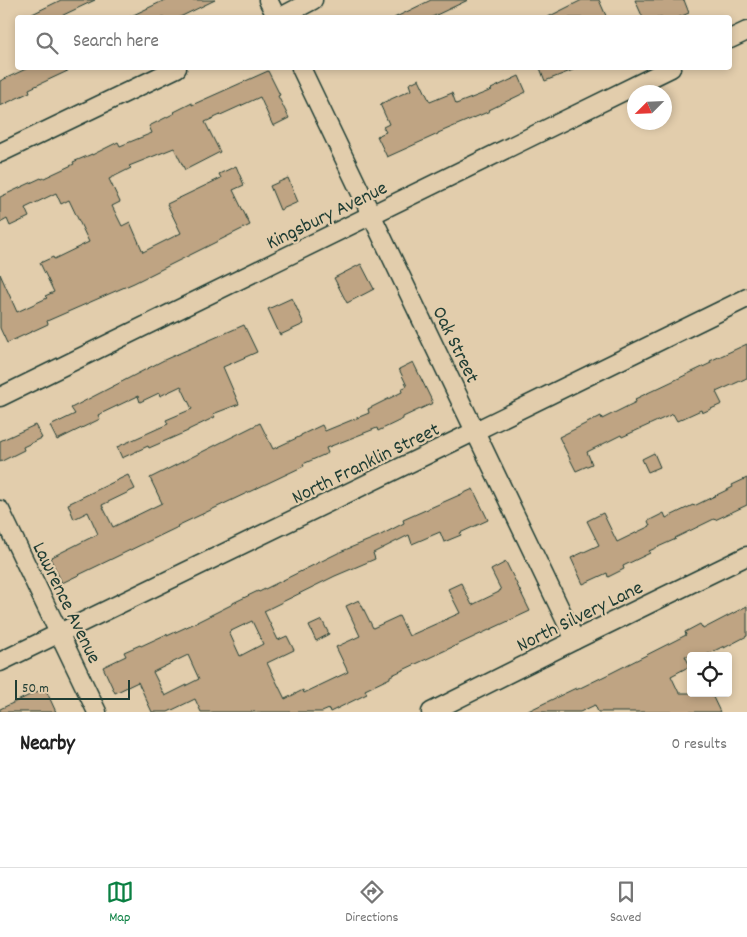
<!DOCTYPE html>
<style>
:root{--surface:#fff;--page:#f6f6f6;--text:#222;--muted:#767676;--line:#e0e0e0;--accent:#0b8043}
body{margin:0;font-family:Dekko,sans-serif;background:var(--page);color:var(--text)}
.controls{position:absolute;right:15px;bottom:15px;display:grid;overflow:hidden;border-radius:5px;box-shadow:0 2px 8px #0003}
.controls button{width:45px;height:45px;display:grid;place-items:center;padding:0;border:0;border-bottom:1px solid var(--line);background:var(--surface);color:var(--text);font:25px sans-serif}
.compass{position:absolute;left:627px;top:85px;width:45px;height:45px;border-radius:50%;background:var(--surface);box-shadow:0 2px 8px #0003;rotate:246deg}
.scale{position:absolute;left:15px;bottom:12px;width:115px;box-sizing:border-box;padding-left:5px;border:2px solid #1f3d34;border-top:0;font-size:14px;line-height:18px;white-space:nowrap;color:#1f3d34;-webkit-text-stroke:4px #e2cdac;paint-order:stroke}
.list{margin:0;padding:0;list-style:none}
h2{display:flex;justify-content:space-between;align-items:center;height:65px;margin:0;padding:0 20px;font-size:21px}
h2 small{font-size:16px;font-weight:400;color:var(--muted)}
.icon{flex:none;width:28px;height:28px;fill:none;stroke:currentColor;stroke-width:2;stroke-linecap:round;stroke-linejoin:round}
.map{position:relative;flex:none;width:747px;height:712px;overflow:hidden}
.search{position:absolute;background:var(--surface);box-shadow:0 2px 8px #0003;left:15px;right:15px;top:15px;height:55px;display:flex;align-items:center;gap:12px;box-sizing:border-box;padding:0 18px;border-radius:5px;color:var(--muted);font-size:19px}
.sheet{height:155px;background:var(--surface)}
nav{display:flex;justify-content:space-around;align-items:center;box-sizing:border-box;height:70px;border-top:1px solid var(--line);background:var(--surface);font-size:14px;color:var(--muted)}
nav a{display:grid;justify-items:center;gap:2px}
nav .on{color:var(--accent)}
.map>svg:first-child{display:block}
</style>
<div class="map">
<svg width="747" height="712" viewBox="0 0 747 712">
<rect width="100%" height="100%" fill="#e2cdac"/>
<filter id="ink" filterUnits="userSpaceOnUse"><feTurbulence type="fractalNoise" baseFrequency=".02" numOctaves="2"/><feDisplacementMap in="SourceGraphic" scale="10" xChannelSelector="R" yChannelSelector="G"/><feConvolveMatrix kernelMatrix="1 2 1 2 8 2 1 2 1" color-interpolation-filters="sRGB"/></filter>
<g filter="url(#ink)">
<g fill="#bfa483" stroke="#1f3d34" fill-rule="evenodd">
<polygon points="61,0 95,0 57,18 24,18"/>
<polygon points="165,0 215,0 178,18 127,18"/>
<polygon points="431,0 468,0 430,18 394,18"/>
<polygon points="582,0 599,0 607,18 546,18"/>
<polygon points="635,0 684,0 689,13 677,18 643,18"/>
<polygon points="28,68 74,68 29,89 30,92 0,106 0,81"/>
<polygon points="540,68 578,68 545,81"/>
<polygon points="268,71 280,95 278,96 289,118 273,126 260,97 205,122 220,152 185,170 174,148 129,166 131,168 109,179 120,202 112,206 122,226 130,222 143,252 181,233 167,204 221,178 219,174 236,166 244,185 233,190 250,225 134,283 47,321 48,324 7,343 0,328 0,274 17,312 47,298 45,296 54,292 40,263 53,257 54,259 89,242 69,200 61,204 56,193 25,208 29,217 10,226 7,219 0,223 0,197 41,178 42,179 74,164 73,162 92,154 92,155 118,142 120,146 152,133 149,126 175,113 174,112 192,103 192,105"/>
<polygon points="519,76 526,92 489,110 490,111 438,133 438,134 387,157 377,136 386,132 383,127 389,124 380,104 411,90 409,84 419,79 430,102 452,93 456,104 492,90 491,89"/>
<polygon points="288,178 298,202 280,210 270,186"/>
<polygon points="361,264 374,289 347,303 334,278"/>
<polygon points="292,298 304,324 280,335 268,309"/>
<polygon points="244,325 257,352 223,367 239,404 213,414 215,417 188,430 188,431 149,448 148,446 122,458 117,447 168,424 166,420 192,409 181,386 160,396 159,393 140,402 138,396 98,415 100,419 57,440 50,426 75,414 71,408 164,360"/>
<polygon points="747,344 747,378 716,392 722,404 702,413 701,410 677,421 673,414 622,437 621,435 587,452 592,464 576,471 559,437 601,416 602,419 636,402 635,399 711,363 710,361"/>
<polygon points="413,362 433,403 403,417 403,419 378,431 377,428 326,448 328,453 303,464 304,466 177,526 178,527 62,583 50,558 98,534 88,512 74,519 68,504 128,475 135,489 102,505 113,527 162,503 150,478 260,423 273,449 301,436 301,435 322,425 325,431 369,413 368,409 402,392 401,389 407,386 399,369"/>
<polygon points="35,425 42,438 23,447 24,450 0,462 0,441"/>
<polygon points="654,453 660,467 648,472 642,459"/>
<polygon points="747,478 747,505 715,520 714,519 675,538 676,539 649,551 650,553 623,566 624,569 608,577 607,573 583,584 571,558 599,545 587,521 603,513 617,542 650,526 648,521 664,513 666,518 693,505 694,506 733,487 732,485"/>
<path d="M473,489L488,520L460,533L461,535L444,542L440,532L412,544L409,535L373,553L375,559L335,576L264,611L278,640L287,636L294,650L267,663L285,699L303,690L304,693L348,672L336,647L360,636L346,606L359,600L373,628L399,616L409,636L460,613L448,589L461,583L472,605L499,592V591L501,590L491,570L506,562L530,611L390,676V678L365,690L367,694L330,712L329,709L322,712H201L195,699L168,712H152L138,682L115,693L103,667L126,656L124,652L140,645L141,646L167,634V636L193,624L233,604V603L258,591L259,592L340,552L379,536L404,523L403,520ZM252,621L263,644L240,656L229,632ZM188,655L199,679L165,696L153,672Z"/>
<polygon points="747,606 747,636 724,648 724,646 704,656 685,656 690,666 671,676 679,693 711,693 720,712 598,712 595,705 580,712 526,712 576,688 576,690 611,673 686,635 685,632 700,624 703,629"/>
<polygon points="322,620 329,634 316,641 309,626"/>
<polygon points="45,688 56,712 0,712 0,709"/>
</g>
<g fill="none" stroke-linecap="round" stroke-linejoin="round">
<defs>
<g id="street">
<polyline points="268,0 277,18"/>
<polyline points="279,18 313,0"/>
<polyline points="730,39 747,31"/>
<polyline points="301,68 575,640"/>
<polyline points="0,153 177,68"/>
<polyline points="0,397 671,68"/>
<polyline points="0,510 97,712"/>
<polyline points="0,662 457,440 747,298"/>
<polyline points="431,712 575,640 747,556"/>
</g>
</defs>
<use href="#street" stroke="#1f3d34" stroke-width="21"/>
<use href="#street" stroke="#e2cdac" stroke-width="18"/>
</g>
</g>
<g text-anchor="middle" stroke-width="4.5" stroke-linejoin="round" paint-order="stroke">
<g font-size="20" fill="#1f3d34" stroke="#e2cdac">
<text transform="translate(326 214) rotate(-26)" y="7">Kingsbury Avenue</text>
<text transform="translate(457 344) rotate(64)" y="7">Oak Street</text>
<text transform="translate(365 462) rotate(-26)" y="7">North Franklin Street</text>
<text transform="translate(68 602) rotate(64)" y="7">Lawrence Avenue</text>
<text transform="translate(579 615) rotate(-26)" y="7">North Silvery Lane</text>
</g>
</g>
</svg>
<div class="controls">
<button><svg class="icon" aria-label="locate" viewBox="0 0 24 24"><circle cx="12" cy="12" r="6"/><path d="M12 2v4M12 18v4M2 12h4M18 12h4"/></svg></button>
</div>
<svg class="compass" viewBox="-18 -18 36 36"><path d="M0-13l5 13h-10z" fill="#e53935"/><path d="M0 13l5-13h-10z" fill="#767676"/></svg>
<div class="scale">50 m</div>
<div class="search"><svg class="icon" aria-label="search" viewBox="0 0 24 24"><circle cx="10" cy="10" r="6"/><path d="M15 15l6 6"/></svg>Search here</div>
</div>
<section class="sheet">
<h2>Nearby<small>0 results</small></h2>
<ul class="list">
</ul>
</section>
<nav>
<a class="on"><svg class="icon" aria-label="map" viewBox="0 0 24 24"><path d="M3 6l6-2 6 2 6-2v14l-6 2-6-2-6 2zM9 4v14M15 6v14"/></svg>Map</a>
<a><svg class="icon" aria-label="directions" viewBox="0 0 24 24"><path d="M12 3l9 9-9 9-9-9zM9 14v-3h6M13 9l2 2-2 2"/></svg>Directions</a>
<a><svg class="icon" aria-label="saved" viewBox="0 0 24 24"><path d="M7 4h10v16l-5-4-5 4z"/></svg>Saved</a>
</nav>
